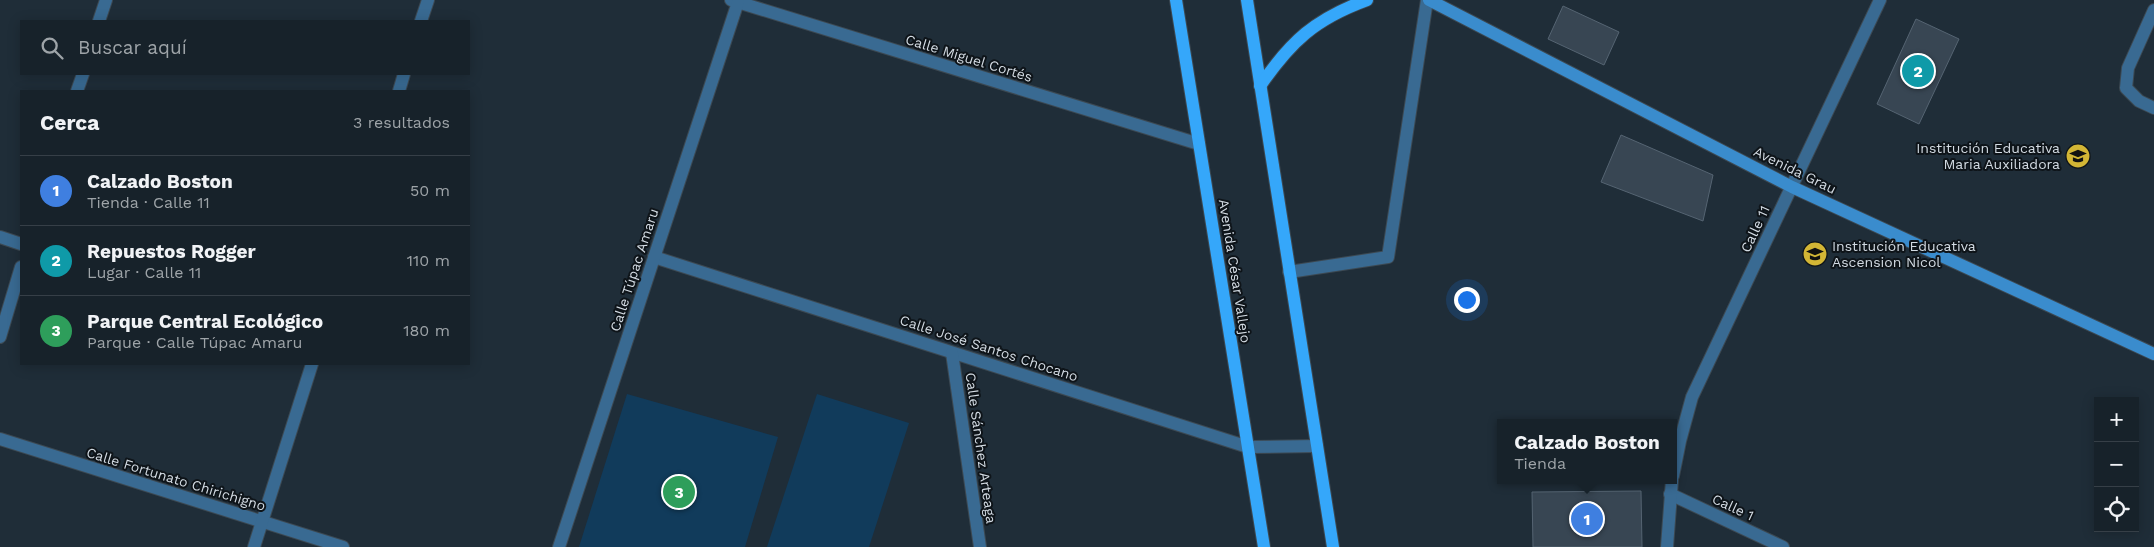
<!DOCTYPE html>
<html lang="es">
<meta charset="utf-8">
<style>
:root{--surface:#17222a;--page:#202a32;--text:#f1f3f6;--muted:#9ea4a8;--line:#363f47;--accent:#1a73e8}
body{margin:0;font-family:"Work Sans",sans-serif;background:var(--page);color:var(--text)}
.controls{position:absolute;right:15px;bottom:15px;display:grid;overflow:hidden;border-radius:0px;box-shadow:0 2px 12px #0003}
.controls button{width:45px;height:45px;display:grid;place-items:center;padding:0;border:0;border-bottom:1px solid var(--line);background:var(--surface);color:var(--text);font:25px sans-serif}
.you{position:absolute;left:1466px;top:299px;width:18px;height:18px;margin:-12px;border:4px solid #fff;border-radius:50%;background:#1a73e8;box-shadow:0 0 0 8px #1a73e833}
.badge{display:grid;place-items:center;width:32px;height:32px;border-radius:50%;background:var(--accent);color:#fff;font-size:16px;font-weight:700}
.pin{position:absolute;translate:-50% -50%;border:2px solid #fff;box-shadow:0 1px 5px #0006}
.popup{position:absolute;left:1497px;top:419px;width:180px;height:65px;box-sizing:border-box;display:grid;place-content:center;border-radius:0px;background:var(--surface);filter:drop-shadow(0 1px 4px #0005);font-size:16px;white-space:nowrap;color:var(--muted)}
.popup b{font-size:19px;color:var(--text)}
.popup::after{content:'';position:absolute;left:50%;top:100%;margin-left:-10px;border:10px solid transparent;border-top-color:var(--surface)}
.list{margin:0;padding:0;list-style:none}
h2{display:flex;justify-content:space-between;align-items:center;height:65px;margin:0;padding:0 20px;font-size:21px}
h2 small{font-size:16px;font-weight:400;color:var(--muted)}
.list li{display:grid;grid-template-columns:32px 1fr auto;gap:15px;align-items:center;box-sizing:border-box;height:70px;padding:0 20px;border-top:1px solid var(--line)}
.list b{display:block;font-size:19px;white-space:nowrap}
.list p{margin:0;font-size:16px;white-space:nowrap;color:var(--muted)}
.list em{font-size:16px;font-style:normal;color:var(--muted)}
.icon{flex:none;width:28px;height:28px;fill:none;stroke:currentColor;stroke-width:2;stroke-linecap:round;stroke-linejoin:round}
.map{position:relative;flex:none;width:2154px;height:547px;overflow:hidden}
.search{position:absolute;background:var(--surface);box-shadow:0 2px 12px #0003;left:20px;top:20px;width:450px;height:55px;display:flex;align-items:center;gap:12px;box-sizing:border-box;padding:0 18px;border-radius:0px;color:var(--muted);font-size:19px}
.panel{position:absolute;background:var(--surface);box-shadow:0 2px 12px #0003;left:20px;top:90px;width:450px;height:275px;border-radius:0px}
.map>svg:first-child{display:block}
</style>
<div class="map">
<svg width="2154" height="547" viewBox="0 0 2154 547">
<rect width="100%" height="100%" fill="#1f2d38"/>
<g fill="#113b5b">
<polygon points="627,394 778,437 745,547 579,547"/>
<polygon points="817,394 909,423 869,547 767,547"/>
</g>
<g fill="#384653" stroke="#556472">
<polygon points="1563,6 1619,32 1604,65 1548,39"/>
<polygon points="1916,19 1959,39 1919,124 1877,104"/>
<polygon points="1621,135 1713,175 1703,221 1601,182"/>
<polygon points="1641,491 1642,547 1533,547 1532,492"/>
</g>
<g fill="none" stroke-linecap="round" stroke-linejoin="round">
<defs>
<g id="street">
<polyline points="731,0 1199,144"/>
<polyline points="2154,10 2128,68 2126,88 2139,101 2154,108"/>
<polyline points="99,21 106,0"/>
<polyline points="421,21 428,0"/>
<polyline points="77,91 83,74"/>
<polyline points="399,91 404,74"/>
<polyline points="0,237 21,244"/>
<polyline points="654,257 1248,447 1317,446"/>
<polyline points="1289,272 1388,257 1427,0"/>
<polyline points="0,337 21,267"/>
<polyline points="952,353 980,547"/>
<polyline points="0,439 343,547"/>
<polyline points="1673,476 1680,441 1692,397 1880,0"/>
<polyline points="1670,494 1783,547"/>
<polyline points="254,547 312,364"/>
<polyline points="559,547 738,2"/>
<polyline points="1667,547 1672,480"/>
</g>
<polyline id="secondary" points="1429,0 1792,187 2154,354"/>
<g id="primary">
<polyline points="1176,0 1264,547"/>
<polyline points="1247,0 1333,547"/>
<path d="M1260,86C1291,41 1315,19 1367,0"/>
</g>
</defs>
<use href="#street" stroke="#3c4953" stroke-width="14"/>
<use href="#secondary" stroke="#3c4953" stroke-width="14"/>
<use href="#primary" stroke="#3c4953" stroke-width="14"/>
<use href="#street" stroke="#396a92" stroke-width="12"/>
<use href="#secondary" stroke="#3a8ccd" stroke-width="12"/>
<use href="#primary" stroke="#35a7fa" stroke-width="12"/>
</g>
<defs>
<symbol id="school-disc" viewBox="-11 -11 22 22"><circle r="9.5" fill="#d3b635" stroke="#0e1419"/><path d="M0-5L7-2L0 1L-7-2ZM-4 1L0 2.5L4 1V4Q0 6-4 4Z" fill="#111"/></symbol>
</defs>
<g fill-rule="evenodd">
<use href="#school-disc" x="2064" y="142" width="28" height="28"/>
<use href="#school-disc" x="1801" y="240" width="28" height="28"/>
</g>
<g text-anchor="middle" stroke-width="4" stroke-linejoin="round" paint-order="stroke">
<g font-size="14" fill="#d3dbe3" stroke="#0e1419">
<text transform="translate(969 58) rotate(17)" y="5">Calle Miguel Cortés</text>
<text transform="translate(1795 170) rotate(26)" y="5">Avenida Grau</text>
<text transform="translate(1755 229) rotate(-65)" y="5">Calle 11</text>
<text transform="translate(634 270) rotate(-72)" y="5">Calle Túpac Amaru</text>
<text transform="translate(1235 271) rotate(81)" y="5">Avenida César Vallejo</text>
<text transform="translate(989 348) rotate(18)" y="5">Calle José Santos Chocano</text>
<text transform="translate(981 448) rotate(82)" y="5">Calle Sánchez Arteaga</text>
<text transform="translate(176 479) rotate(17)" y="5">Calle Fortunato Chirichigno</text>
<text transform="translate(1733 507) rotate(25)" y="5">Calle 1</text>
</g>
<g font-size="14" fill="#d3dbe3" stroke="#0e1419" text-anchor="end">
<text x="2060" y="153">Institución Educativa<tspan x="2060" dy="16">Maria Auxiliadora</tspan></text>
<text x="1832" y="251" text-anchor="start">Institución Educativa<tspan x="1832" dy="16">Ascension Nicol</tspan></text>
</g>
</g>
</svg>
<div class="controls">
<button>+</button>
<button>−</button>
<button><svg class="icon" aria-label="locate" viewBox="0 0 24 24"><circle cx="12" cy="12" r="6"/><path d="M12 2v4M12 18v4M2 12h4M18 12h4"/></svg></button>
</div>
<div class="you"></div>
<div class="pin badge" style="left:1587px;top:519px;background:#3f7fe0">1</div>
<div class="popup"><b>Calzado Boston</b>Tienda</div>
<div class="pin badge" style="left:1918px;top:71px;background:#0f9aa8">2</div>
<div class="pin badge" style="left:679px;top:492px;background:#2e9e5b">3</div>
<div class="search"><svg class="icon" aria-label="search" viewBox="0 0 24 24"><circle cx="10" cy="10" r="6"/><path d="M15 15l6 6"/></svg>Buscar aquí</div>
<section class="panel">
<h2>Cerca<small>3 resultados</small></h2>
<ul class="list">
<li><span class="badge" style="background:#3f7fe0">1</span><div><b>Calzado Boston</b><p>Tienda · Calle 11</p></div><em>50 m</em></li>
<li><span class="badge" style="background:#0f9aa8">2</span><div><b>Repuestos Rogger</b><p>Lugar · Calle 11</p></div><em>110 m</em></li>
<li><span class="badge" style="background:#2e9e5b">3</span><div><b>Parque Central Ecológico</b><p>Parque · Calle Túpac Amaru</p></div><em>180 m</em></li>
</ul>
</section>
</div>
